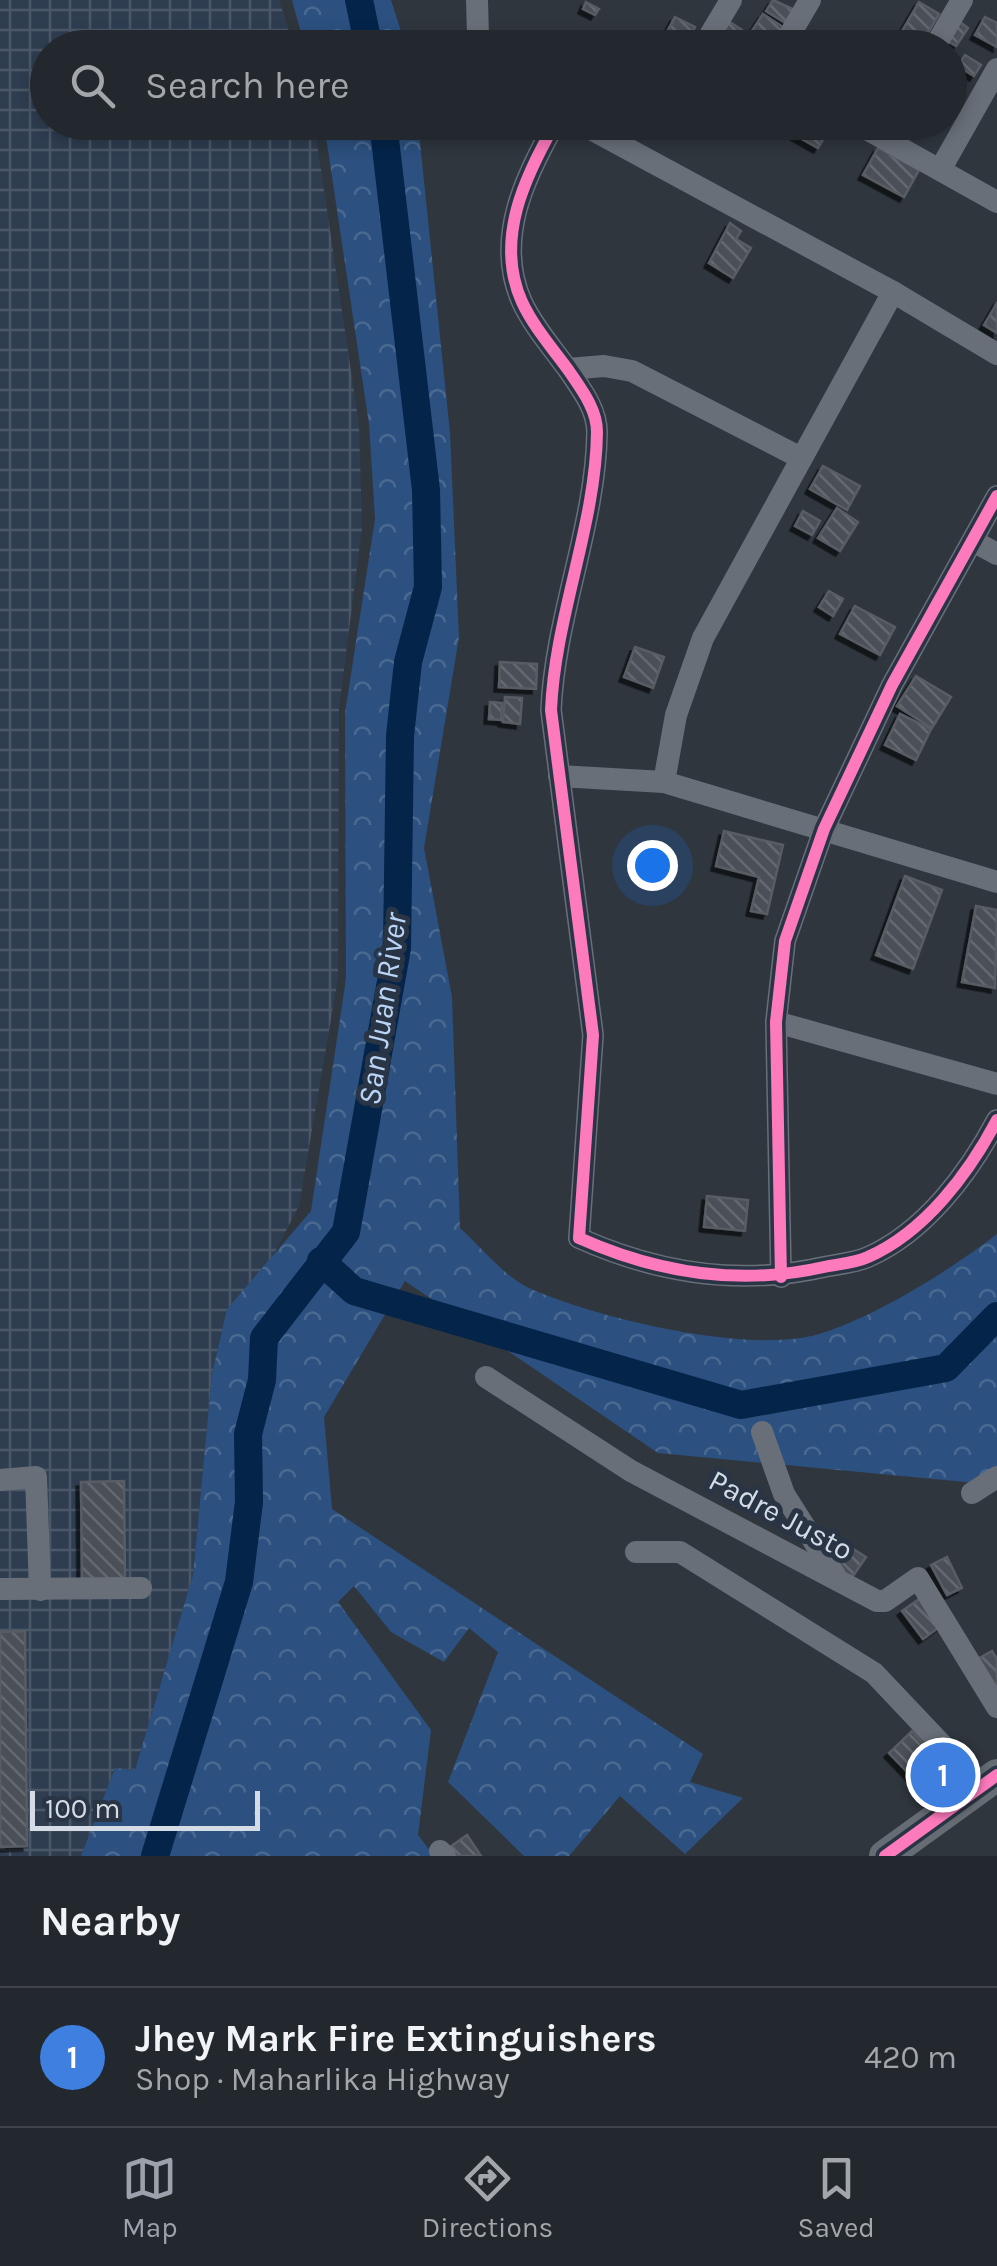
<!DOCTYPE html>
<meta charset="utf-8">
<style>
:root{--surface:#23282e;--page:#2b3036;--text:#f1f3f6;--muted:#a3a6aa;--line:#40444a;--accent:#9ba2ab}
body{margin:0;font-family:Karla,sans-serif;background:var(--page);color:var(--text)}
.scale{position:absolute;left:30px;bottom:25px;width:230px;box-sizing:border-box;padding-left:10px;border:5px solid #d5dce6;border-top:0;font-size:28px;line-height:35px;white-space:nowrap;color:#d5dce6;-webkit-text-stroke:8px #293544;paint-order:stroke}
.you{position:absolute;left:652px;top:865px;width:35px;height:35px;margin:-25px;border:8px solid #fff;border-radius:50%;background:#1a73e8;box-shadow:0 0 0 15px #1a73e833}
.badge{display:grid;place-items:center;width:65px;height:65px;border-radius:50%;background:var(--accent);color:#fff;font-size:32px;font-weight:700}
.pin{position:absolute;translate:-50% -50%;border:5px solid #fff;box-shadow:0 2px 10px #0006}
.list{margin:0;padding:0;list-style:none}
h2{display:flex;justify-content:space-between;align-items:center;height:130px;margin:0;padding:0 40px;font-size:42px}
h2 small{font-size:32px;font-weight:400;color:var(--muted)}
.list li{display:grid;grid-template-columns:65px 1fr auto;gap:30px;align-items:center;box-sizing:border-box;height:140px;padding:0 40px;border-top:2px solid var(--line)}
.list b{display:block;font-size:38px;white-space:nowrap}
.list p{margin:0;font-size:32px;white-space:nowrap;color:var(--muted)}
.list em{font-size:32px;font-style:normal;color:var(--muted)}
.icon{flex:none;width:55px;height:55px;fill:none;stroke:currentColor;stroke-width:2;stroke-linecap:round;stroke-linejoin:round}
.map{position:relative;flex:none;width:997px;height:1856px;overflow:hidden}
.search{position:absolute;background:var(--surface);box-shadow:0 5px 15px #0003;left:30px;right:30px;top:30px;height:110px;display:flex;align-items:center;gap:25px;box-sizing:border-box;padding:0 35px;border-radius:55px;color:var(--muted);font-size:38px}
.sheet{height:270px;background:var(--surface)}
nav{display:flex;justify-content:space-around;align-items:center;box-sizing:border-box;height:140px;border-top:2px solid var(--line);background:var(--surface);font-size:28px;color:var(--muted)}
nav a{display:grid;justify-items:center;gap:5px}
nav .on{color:var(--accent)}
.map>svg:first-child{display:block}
</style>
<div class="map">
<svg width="997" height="1856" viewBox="0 0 997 1856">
<defs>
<pattern id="industrial-grid" width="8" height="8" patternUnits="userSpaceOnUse" patternTransform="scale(2.5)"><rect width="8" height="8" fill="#2e3d50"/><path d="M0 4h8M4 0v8" fill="none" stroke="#4b5869"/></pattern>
<pattern id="forest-crowns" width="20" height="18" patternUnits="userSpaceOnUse" patternTransform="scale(2.5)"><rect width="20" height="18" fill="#2c507f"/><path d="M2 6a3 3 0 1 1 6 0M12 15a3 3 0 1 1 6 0" fill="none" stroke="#4a6991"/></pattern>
<pattern id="building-back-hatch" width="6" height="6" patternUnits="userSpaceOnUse" patternTransform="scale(2.5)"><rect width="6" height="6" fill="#4b5058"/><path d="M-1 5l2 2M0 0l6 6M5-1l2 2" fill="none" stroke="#646970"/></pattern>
<filter id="shadow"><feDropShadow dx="-4.5" dy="4.5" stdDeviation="0" flood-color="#0009"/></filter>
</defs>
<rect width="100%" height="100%" fill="#2f363e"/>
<polygon fill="url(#industrial-grid)" points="0,0 279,0 294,47 48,48 48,122 314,123 359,425 362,528 339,708 338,978 299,1206 266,1269 227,1310 212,1374 193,1575 135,1770 115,1768 81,1856 0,1856"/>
<g fill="url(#forest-crowns)">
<polygon points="292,0 391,0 406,47 305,47"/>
<path d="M324,123H418L450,433L459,637L424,848L452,997L460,1228C481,1247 505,1277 529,1288C596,1318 749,1355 819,1334C876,1317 950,1270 997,1234V1485L658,1453L405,1281L324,1417L332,1509L703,1754L690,1782L743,1798L685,1854L620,1796L569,1856H524L448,1782L498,1652L469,1628L444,1662L391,1632L354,1586L338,1602L431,1730L418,1835L434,1856H81L115,1768L135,1770L193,1575L212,1374L227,1309L311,1211L346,979L345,713L375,519L369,424Z"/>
</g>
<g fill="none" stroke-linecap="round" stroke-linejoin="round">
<g stroke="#04244a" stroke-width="28">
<polyline points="359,0 369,48"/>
<polyline points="321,1261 354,1291 741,1405 946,1368 997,1316"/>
<polyline points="155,1856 239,1582 249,1502 248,1434 262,1380 264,1338 346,1232 397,948 400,736 408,662 428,587 426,490 383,122"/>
</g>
</g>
<g fill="url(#building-back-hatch)" stroke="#585d64" stroke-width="2.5" filter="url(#shadow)">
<polygon points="773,0 795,10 787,24 766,11"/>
<polygon points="586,2 599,9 595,15 583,9"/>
<polygon points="919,2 939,14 919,48 903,48 895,43"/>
<polygon points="763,14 786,29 773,48 748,37"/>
<polygon points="675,17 695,27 684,48 662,41"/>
<polygon points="985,17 997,23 997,47 975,35"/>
<polygon points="956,19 968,28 956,46 943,38"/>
<polygon points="728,21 747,33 737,48 718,37"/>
<polygon points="965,55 981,65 974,76 958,66"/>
<polygon points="790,122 830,122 832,124 818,148 786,130"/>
<polygon points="878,148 919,170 904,197 863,175"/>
<polygon points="730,223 741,231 736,239 751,248 733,278 709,263"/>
<polygon points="997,303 997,333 984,325"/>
<polygon points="823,466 860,486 847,510 810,489"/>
<polygon points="837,508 858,522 840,551 818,538"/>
<polygon points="803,511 820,521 812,535 795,526"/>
<polygon points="829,591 843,599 833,616 819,607"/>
<polygon points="855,606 895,627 880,655 840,634"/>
<polygon points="635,647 664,657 653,688 624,677"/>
<polygon points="500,662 537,664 536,689 499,687"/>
<polygon points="916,676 951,697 932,728 897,706"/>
<polygon points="505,697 522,698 520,724 503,722"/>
<polygon points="490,702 502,703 501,720 489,719"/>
<polygon points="900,714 931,729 916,760 885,745"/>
<polygon points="724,831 783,845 767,914 751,911 759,877 716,866"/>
<polygon points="905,876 942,890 913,969 876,955"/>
<polygon points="976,906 997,910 995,988 962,982"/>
<polygon points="707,1196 748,1200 745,1231 704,1227"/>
<polygon points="124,1481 125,1579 82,1579 81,1482"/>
<polygon points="847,1545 866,1557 851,1579 833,1567"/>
<polygon points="947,1557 962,1588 947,1595 931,1565"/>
<polygon points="922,1597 942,1625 923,1639 902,1611"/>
<polygon points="25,1631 27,1846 0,1847 0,1632"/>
<polygon points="992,1651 997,1659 997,1706 971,1663"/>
<polygon points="912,1731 936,1757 914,1779 889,1753"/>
<polygon points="467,1835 481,1856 453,1856 447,1849"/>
</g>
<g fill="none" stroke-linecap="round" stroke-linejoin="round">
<g stroke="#686f78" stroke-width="22">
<polyline points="477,0 478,37 483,48"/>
<polyline points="716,48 706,42 731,0"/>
<polyline points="782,48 810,0"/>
<polyline points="934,48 962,0"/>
<path d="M556,122C525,176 494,240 522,302C533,326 553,349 569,371C581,389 597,409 597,432C596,524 555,616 551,710L593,1035L579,1238C657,1273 740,1286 824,1267C838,1264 855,1263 868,1257C925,1232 969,1173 997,1120"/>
<polyline points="578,122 893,292 997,354"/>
<polyline points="854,122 997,202"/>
<polyline points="940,170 997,69"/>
<polyline points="568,369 604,366 632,371 801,458"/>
<polyline points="973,541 997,554"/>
<polyline points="559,776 664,782 997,882"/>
<polyline points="664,782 676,715 703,638 893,292"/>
<polyline points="776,1022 997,1084"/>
<polyline points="781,1277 776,1022 785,941 824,829 892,685 997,496"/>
<polyline points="486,1377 631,1471 877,1601 885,1601 918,1578 997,1707"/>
<polyline points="762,1432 784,1494 835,1575"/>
<polyline points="0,1480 36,1477 40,1590"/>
<polyline points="972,1493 997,1477"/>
<polyline points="636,1552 680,1552 874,1673 981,1786"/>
<polyline points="0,1589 141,1588"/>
<polyline points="440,1851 445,1856"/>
</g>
<polyline stroke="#666c74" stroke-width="32" points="885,1856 997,1775"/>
<defs>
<g id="cycleway">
<path d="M556,122C525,176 494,240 522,302C533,326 553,349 569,371C581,389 597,409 597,432C596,524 555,616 551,710L593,1035L579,1238C657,1273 740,1286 824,1267C838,1264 855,1263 868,1257C925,1232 969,1173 997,1120"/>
<polyline points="781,1277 776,1022 785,941 824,829 892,685 997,496"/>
<polyline points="885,1856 997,1775"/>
</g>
</defs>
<use href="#cycleway" stroke="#293544" stroke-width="19"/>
<use href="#cycleway" stroke="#fd7abc" stroke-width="12"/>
</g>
<g text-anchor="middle" stroke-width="10" stroke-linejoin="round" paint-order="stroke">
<g font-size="30" fill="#d5dce6" stroke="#293544">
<text transform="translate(781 1515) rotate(28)" y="10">Padre Justo</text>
</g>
<g font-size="32" font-style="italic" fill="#bad4f6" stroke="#293544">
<text transform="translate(382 1009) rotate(-82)" y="11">San Juan River</text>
</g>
</g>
</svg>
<div class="scale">100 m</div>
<div class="you"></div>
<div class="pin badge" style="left:943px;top:1775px;background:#3f7fe0">1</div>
<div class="search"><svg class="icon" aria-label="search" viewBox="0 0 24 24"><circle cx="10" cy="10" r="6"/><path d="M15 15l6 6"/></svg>Search here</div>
</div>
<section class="sheet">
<h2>Nearby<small></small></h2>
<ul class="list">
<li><span class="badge" style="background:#3f7fe0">1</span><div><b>Jhey Mark Fire Extinguishers</b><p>Shop · Maharlika Highway</p></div><em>420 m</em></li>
</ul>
</section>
<nav>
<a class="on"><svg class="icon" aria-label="map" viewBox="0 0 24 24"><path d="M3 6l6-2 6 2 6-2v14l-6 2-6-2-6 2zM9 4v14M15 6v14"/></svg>Map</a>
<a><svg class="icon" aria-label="directions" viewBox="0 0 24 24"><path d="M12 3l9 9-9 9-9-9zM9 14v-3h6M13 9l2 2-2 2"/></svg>Directions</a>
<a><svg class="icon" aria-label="saved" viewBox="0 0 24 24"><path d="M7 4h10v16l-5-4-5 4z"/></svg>Saved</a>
</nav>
